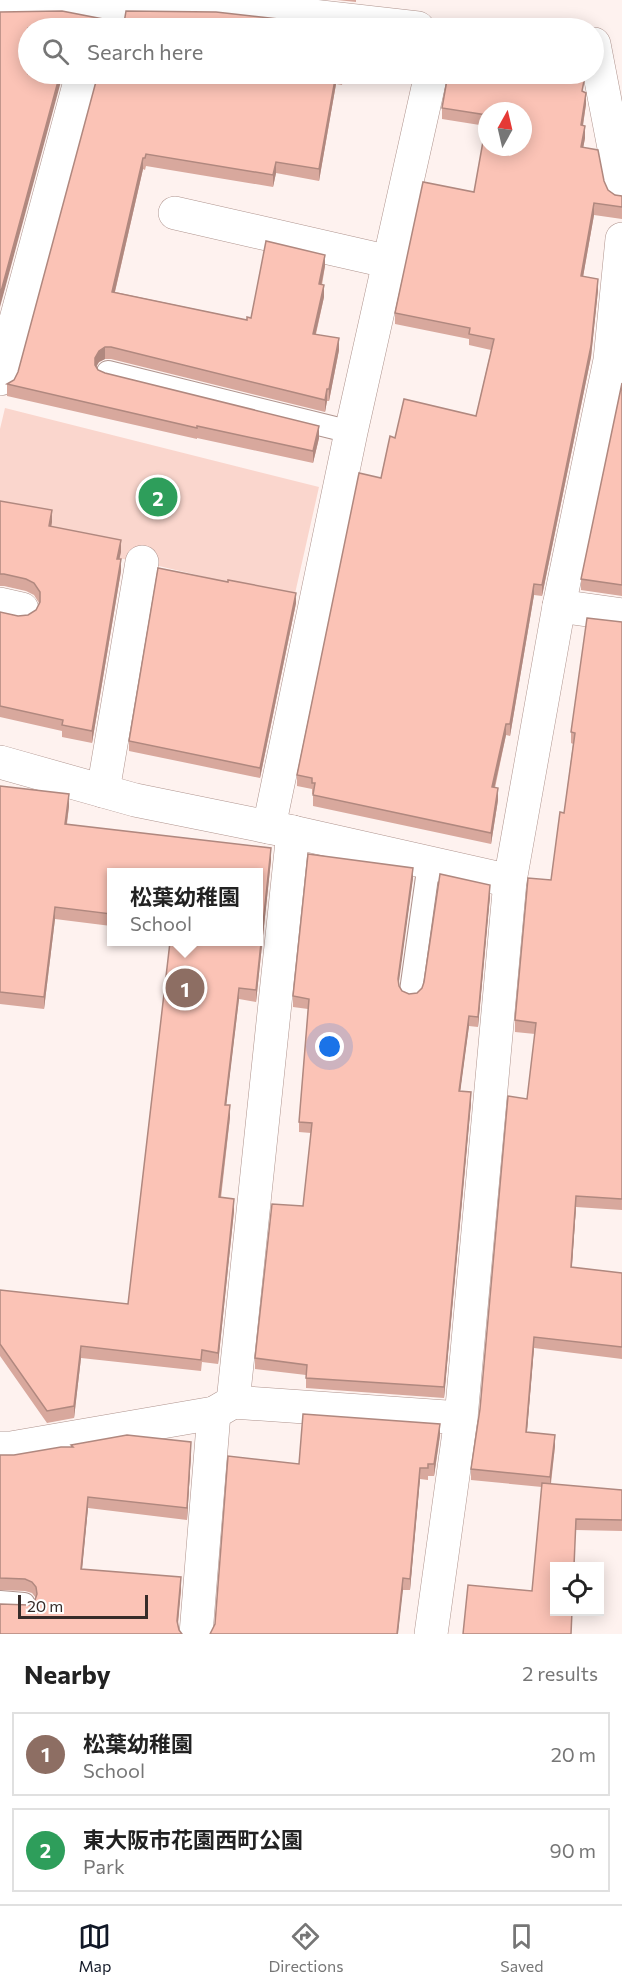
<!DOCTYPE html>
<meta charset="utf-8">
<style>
:root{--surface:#fff;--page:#f6f6f6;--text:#222;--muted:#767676;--line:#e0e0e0;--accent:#111827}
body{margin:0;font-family:Commissioner,"Noto Sans JP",sans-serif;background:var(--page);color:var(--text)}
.controls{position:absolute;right:18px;bottom:18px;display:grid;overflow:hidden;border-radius:0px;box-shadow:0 3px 15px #0003}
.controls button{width:54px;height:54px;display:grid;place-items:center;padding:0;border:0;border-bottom:2px solid var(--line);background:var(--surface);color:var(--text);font:30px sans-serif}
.compass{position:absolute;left:478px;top:102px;width:54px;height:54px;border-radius:50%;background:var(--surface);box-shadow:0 3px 15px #0003;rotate:8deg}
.scale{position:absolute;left:18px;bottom:15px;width:130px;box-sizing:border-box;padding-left:6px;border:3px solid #362b29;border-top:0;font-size:16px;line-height:21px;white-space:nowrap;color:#362b29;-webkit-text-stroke:4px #fff;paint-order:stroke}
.you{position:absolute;left:330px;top:1047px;width:21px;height:21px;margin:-15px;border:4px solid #fff;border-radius:50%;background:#1a73e8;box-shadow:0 0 0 9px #1a73e833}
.badge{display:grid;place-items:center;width:39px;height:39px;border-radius:50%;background:var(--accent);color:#fff;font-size:20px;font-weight:700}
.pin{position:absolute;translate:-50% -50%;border:3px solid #fff;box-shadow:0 2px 6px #0006}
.popup{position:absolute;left:107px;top:868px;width:156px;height:78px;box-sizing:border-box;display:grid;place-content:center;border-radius:0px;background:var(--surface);filter:drop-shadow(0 2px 4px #0005);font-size:20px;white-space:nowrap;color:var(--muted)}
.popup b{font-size:22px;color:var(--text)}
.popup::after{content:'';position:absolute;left:50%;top:100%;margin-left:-12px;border:12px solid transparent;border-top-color:var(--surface)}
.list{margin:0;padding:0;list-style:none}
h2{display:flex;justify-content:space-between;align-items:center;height:78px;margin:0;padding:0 24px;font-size:26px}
h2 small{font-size:20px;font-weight:400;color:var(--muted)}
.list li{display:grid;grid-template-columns:39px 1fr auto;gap:18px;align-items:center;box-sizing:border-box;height:84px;margin:0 12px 12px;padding:0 12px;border:2px solid var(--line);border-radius:0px}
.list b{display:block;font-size:22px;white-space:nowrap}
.list p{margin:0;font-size:20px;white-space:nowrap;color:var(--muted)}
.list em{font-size:20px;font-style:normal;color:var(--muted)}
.icon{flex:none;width:33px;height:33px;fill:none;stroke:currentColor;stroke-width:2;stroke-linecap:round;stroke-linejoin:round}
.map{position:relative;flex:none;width:622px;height:1634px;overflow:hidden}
.search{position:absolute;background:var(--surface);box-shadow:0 3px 15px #0003;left:18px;right:18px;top:18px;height:66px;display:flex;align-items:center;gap:15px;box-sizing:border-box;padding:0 21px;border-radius:33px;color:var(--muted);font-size:22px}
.sheet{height:270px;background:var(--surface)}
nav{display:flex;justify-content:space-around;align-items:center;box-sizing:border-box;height:84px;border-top:2px solid var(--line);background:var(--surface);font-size:16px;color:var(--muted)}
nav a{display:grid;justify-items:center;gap:3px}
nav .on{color:var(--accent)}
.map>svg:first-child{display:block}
</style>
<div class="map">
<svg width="622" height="1634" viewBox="0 0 622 1634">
<rect width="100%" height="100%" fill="#fef2ef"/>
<polygon fill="#fad6cd" points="5,408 319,487 294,598 142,562 43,546 0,507 0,429"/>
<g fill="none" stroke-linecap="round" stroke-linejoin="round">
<defs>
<g id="lane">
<polyline points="108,372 351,432"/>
<polyline points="411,991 429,863"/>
<polyline points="0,1602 24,1604"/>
</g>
<g id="street">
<polyline points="0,5 87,3 217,5 418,28"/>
<polyline points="594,44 622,189"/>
<polyline points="175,213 390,262"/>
<polyline points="0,379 82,74"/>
<polyline points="0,604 22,609"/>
<polyline points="559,606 622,615"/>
<polyline points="0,762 135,800 293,832 510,881"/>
<polyline points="103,791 142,562"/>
<polyline points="269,827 351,432 431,74"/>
<polyline points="233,1402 293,832"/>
<polyline points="0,1448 11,1448 214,1413 233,1402 461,1418"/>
<polyline points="196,1634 214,1413"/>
<polyline points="431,1634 461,1418 510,881 559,606 610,360 622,239"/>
</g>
</defs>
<use href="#lane" stroke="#af948e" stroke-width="24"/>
<use href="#street" stroke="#af948e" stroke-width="34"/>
<use href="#lane" stroke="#fff" stroke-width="22"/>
<use href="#street" stroke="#fff" stroke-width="33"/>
</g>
<g fill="#d8a89d" fill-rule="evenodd">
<polygon points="337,0 356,0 356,2"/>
<polygon points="98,74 344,74 342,85 336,84 319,181 276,173 273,187 146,166 145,170 143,169 115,292 247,320 325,266 322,285 324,297 316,334 339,350 329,401 327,401 325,412 111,359 105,359 99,362 96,366 98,370 105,373 319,438 313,463 197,438 197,439 7,396 7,384 14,380 18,372"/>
<path d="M584,92L586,104L583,126L585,138L583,148L608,190L615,195L622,196V219L594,215L583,277L598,290L591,357L542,596L534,595L510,736L506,735L495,788L498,800L491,844L313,806V794H312V789L297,786V775L381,478L395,438L476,416L491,350L469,345V339L395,324V313L474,192L486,126L442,119V108ZM487,111L523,147H487Z"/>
<polygon points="622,383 622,596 581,590 581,579"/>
<polygon points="0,501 52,522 51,526 121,552 119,559 121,571 92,743 62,737 62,731 0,717 0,612 18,616 28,615 36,610 39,603 34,595 26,591 4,586 0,586"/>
<polygon points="228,582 296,603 260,778 129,751 129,741"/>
<polygon points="619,622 622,622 622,1210 576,1207 572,1267 622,1273 622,1359 534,1348 527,1432 555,1446 551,1484 622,1490 622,1531 576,1530 532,1591 542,1487 471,1480 471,1469 527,1099 535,1034 515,1032 515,1020 551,880 564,813 573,744 571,743 571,732"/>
<polygon points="0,786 69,806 67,824 271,860 256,1002 239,999 226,1105 230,1117 221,1198 234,1211 218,1364 202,1362 201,1371 81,1358 74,1418 47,1423 0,1356 0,1290 128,1304 170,942 258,942 111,873 111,926 55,919 44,1009 0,1004"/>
<polygon points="413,878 398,984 399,986 402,991 409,994 417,993 422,988 490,896 478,1027 469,1026 460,1091 471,1103 444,1398 306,1388 306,1375 255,1369 255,1358 303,1206 311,1133 299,1132 299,1122 308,1009 293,1007 293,996"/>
<polygon points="440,1435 434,1476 428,1476 428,1480 420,1479 410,1590 403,1590 299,1464"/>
<polygon points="71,1445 191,1454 187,1520 88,1508 82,1569 181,1589 178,1625 179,1630 29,1605 35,1600 36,1598 32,1593 25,1591 0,1590 0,1455 14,1455 71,1447"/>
</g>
<g fill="#b0887f">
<polygon points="60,74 63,74 0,307 0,295"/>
<polygon points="336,74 336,84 319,181 319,169"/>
<polygon points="586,93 586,104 581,137 581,125"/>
<polygon points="585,126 585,138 581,159 581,147"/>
<polygon points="143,158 143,169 112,304 112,292"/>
<polygon points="276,162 276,173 273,187 273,175"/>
<polygon points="594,203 594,215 581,288 581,276"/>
<polygon points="325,255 325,266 319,296 319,284"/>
<polygon points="598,279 598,290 591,357 542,596 542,585"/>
<polygon points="324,285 324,297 313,345 313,334"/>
<polygon points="339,338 339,350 329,401 329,389"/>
<polygon points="105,347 105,359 99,362 95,369 95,358 99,351"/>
<polygon points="327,389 327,401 325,412 325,400"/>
<polygon points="319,426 319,438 313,463 313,451"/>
<polygon points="52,510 52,522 49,538 49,526"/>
<polygon points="121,540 121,552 117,570 117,559"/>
<polygon points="121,559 121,571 92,743 92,731"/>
<polygon points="534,584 534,595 510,736 510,724"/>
<polygon points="296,593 296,603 260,778 260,768"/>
<polygon points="506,724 506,735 492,798 492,787"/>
<polygon points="498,788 498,800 491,844 491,833"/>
<polygon points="69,794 69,806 65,835 65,824"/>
<polygon points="271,848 271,860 256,1002 256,990"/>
<polygon points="413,868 413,878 398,989 398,979"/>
<polygon points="490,885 490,896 478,1027 478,1017"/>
<polygon points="55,907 55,919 44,1009 44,997"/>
<polygon points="239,988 239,999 225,1116 225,1105"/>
<polygon points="469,1016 469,1026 459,1101 459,1091"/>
<polygon points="471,1092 471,1103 444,1398 444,1387"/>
<polygon points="230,1105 230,1117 219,1209 219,1197"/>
<polygon points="576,1196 576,1207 571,1278 571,1267"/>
<polygon points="234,1199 234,1211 218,1364 218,1353"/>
<polygon points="534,1337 534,1348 526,1443 526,1432"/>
<polygon points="81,1346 81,1358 74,1418 74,1406"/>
<polygon points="440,1424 440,1435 434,1476 434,1464"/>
<polygon points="555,1435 555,1446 550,1488 550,1477"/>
<polygon points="191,1442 191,1454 187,1520 187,1508"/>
<polygon points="420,1468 420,1479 410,1590 410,1579"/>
<polygon points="88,1497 88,1508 81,1580 81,1569"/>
<polygon points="181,1577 181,1589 177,1632 177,1621"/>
<polygon points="403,1578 403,1590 398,1634 397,1634"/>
</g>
<g fill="#fbc3b6" stroke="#b0887f" stroke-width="1.5">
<polygon points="62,11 124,23 126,11 216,12 350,27 350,28 28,28 28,74 60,74 0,295 0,12"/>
<polygon points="98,74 336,74 319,169 276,162 273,175 146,154 145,158 143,158 112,292 247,320 247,317 251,318 266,241 325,255 319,284 324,285 313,334 339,338 329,389 327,389 325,400 111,347 105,347 99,351 95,358 95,365 98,370 105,373 319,426 313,451 197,426 197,428 7,384 14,380 18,372"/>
<polygon points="448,74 583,74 584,81 582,91 586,93 581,125 585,126 581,147 598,150 604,181 608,190 615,195 622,196 622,207 594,203 581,276 598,279 591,346 542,585 534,584 510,724 506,724 492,787 498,788 491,833 313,795 315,783 312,783 312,778 297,775 359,473 381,478 390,436 395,438 404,399 476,416 494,339 469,334 470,328 395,313 423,182 474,192 487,119 487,147 523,147 523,111 487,111 487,115 442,108"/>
<polygon points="622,383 622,585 581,579"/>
<polygon points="0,501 52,510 49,526 121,540 117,559 121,559 92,731 62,725 63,720 0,706 0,612 18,616 28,615 36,610 40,602 40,592 34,583 26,579 4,574 0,574"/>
<polygon points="158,568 228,582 228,580 296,593 260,768 129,741"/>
<polygon points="587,618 622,622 622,1199 576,1196 571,1267 622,1273 622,1347 534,1337 526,1432 555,1435 550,1477 471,1469 480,1409 508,1096 527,1099 536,1023 515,1020 528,878 551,880 560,812 564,813 575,733 571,732"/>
<polygon points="0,786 69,794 65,824 271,848 256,990 239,988 225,1105 230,1105 219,1197 234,1199 218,1353 202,1350 201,1360 81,1346 74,1406 47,1411 0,1344 0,1290 128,1304 170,942 258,942 258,873 111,873 111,914 55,907 44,997 0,992"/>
<polygon points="308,854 413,868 398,979 399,986 402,991 409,994 417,993 422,988 424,982 440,874 490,885 478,1017 469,1016 459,1091 471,1092 444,1387 306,1378 307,1365 255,1358 272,1204 303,1206 312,1123 299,1122 309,999 293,996"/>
<polygon points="303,1414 440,1424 434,1464 428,1464 428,1468 420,1468 410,1579 403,1578 397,1634 210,1634 215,1624 228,1456 299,1464"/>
<polygon points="127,1435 191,1442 187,1508 88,1497 81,1569 181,1577 177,1621 179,1630 182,1634 0,1634 0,1604 29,1605 35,1600 37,1594 36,1587 32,1582 25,1579 0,1578 0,1455 14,1455 61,1447 73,1447 71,1445"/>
<polygon points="542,1483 622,1490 622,1520 576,1519 574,1566 555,1566 555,1611 572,1611 571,1634 463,1634 468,1585 532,1591"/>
</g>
</svg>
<div class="controls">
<button><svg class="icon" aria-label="locate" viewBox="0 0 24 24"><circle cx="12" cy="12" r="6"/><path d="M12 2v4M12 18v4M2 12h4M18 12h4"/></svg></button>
</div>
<svg class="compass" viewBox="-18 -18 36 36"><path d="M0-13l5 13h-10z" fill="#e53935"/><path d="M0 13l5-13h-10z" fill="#767676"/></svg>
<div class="scale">20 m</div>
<div class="you"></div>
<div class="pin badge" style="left:185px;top:988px;background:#8d6e63">1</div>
<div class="popup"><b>松葉幼稚園</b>School</div>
<div class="pin badge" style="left:158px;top:497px;background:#2e9e5b">2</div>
<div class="search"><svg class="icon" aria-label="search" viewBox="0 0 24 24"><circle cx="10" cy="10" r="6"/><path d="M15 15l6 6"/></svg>Search here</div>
</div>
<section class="sheet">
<h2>Nearby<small>2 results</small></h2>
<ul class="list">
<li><span class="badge" style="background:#8d6e63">1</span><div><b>松葉幼稚園</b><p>School</p></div><em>20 m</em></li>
<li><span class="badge" style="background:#2e9e5b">2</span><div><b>東大阪市花園西町公園</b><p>Park</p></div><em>90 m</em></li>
</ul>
</section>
<nav>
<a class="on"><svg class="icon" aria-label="map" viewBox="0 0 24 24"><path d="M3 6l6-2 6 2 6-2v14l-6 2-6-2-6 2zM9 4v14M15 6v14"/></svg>Map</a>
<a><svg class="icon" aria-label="directions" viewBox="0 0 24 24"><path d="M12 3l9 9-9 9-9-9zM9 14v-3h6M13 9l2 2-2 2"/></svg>Directions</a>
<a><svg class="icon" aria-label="saved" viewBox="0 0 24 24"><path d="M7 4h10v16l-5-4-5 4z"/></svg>Saved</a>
</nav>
